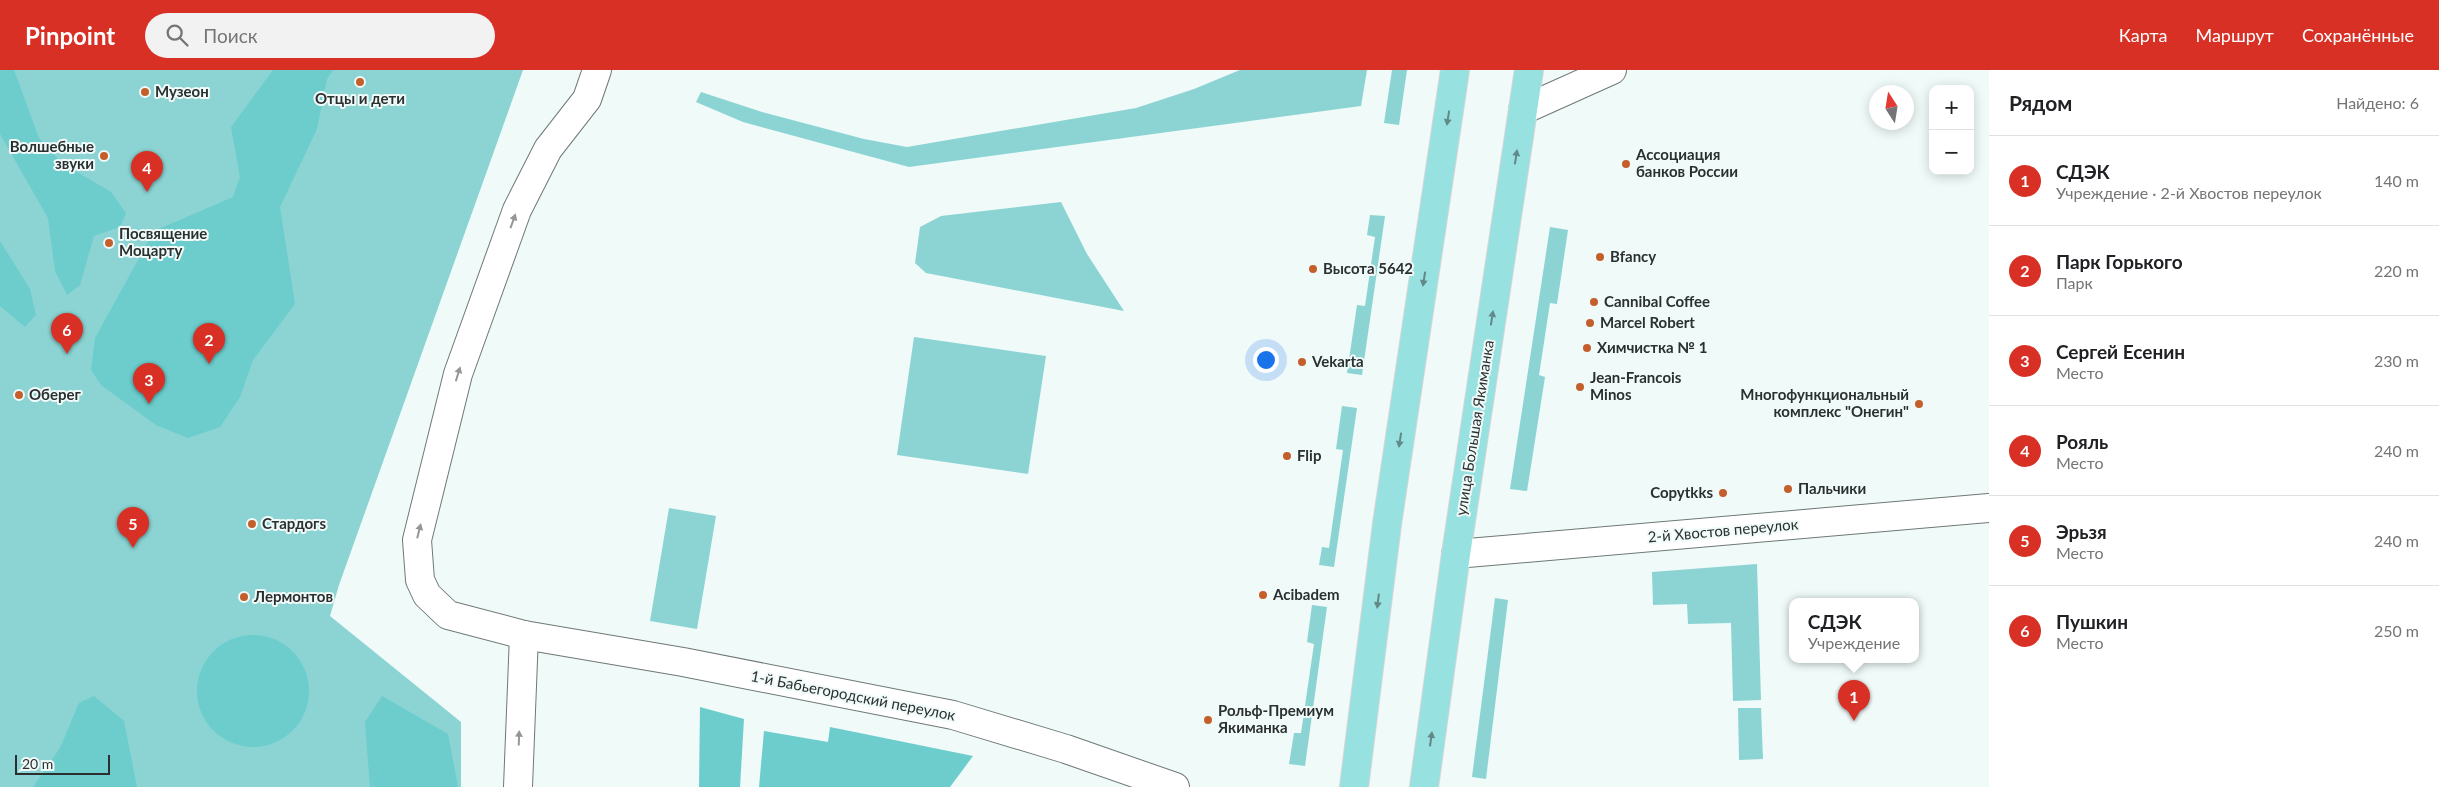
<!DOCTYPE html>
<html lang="ru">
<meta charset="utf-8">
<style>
:root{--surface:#fff;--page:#f2f2f2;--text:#202124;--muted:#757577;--line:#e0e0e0;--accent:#d93025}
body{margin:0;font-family:Lato,sans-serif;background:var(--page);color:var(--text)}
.controls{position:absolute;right:15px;top:15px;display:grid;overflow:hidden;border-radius:10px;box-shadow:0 2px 12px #0003}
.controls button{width:45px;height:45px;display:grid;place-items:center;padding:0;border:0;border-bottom:1px solid var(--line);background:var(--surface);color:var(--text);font:25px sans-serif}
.compass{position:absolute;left:1869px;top:15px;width:45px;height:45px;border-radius:50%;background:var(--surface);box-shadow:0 2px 12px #0003;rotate:348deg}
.scale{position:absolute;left:15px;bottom:12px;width:95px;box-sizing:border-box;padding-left:5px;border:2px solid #2b2f2f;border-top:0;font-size:14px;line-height:18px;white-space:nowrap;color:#2b2f2f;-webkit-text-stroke:4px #effaf9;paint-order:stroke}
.you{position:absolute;left:1265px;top:289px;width:18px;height:18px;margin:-12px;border:4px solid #fff;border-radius:50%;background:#1a73e8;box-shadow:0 0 0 8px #1a73e833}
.badge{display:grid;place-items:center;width:32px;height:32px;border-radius:50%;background:var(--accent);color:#fff;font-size:16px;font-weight:700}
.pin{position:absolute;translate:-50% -41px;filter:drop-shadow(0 1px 2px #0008)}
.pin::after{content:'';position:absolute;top:26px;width:18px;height:15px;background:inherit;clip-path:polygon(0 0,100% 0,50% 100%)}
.popup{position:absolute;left:1789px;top:528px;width:130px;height:65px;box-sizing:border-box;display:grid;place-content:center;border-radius:10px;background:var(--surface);filter:drop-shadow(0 1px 4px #0005);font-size:16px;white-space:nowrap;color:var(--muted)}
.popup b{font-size:19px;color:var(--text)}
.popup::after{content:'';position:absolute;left:50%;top:100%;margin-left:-10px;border:10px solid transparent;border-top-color:var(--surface)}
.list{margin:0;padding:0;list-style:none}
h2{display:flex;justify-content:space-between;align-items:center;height:65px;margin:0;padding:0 20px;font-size:21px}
h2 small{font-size:16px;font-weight:400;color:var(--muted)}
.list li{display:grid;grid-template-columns:32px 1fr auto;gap:15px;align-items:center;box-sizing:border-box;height:90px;padding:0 20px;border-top:1px solid var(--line)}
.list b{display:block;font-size:19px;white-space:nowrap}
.list p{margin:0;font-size:16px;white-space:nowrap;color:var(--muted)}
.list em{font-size:16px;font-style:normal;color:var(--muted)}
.icon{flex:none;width:28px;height:28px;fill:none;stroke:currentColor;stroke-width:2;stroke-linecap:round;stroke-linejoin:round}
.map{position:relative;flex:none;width:1989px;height:717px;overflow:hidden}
header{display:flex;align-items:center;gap:30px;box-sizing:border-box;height:70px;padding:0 25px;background:var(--accent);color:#fff}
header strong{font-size:24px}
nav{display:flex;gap:28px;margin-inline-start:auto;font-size:18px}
.search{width:350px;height:45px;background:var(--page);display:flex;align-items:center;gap:12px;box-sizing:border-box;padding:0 18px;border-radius:28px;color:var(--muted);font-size:19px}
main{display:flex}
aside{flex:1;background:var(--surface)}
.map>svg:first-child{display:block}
</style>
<header>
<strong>Pinpoint</strong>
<div class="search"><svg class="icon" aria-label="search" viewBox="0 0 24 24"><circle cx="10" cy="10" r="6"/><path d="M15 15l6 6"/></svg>Поиск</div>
<nav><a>Карта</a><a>Маршрут</a><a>Сохранённые</a></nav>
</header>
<main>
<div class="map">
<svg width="1989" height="717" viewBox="0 0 1989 717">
<rect width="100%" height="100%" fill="#effaf9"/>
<g fill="#8bd4d3">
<polygon points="0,0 523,0 339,515 330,546 461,652 461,717 0,717"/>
<polygon points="1240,0 1367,0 1361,36 909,97 743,52 696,32 701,22 762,42 864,69 907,77 1136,38 1194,19"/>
<polygon points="1392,0 1407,0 1399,55 1384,53"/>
<polygon points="1061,132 1087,184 1124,241 926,203 915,193 920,157 941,146"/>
<polygon points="1370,145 1385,146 1362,305 1347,303 1357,235 1365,236 1375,167 1367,165"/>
<polygon points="1550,157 1568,160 1557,234 1550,233 1539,305 1545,307 1527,421 1510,419"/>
<polygon points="914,267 1046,286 1028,404 897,385"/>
<polygon points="1342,336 1357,338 1334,497 1319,495 1322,477 1329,478 1343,380 1336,379"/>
<polygon points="669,438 716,446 697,559 650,551"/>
<polygon points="1757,494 1761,630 1733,631 1731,553 1688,554 1687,534 1653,535 1652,502"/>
<polygon points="1495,528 1508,530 1486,709 1472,707"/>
<polygon points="1312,535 1327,537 1305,696 1289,694 1294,663 1301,663 1314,574 1307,572"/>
<polygon points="1738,638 1761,638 1763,689 1739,690"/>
</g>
<g fill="#6ccdcc">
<polygon points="0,0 14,0 39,68 62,93 111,122 126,143 120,157 94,166 80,215 67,225 55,201 48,148 0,64"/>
<polygon points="273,0 333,0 327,9 317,59 280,137 295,234 253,290 240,327 220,357 188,368 156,355 101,315 91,300 95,268 154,161 233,127 240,107 231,57"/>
<polygon points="0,171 30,219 36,245 25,257 0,236"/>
<circle cx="253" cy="621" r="56"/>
<polygon points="94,626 124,651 137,717 33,717 60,678 79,633"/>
<polygon points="382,626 448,664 458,717 370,717 365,652"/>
<polygon points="700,637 744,649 740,717 699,717"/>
<polygon points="830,657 973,686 950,717 759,717 764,661 828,672"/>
</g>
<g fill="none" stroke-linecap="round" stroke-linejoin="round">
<defs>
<g id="minor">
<polyline points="597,0 587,29 548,79 517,140 458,304 417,470 420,510 427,525 448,545 524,565 683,592 953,645 1066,679 1175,717"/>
<polyline points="1523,40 1612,0"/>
<polyline points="1456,484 1989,438"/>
<polyline points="518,717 524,565"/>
</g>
<g id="major">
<polyline points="1354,717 1387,454 1455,0"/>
<polyline points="1424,717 1456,484 1529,0"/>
</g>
</defs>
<use href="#minor" stroke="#6e7877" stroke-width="30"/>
<use href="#major" stroke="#d5d5d5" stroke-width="30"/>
<use href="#minor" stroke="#fff" stroke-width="28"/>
<use href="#major" stroke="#98e1e1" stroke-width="28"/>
</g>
<defs><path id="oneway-solid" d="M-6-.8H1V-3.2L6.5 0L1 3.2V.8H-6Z" transform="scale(1.25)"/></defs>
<g fill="#628888">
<use href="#oneway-solid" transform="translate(1448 48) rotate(99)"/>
<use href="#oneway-solid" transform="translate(1516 87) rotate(-81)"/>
<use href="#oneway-solid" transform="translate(1424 209) rotate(99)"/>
<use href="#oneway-solid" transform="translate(1492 248) rotate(-81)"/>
<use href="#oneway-solid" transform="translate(1400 370) rotate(99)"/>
<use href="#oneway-solid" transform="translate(1378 531) rotate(97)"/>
<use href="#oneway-solid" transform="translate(1431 669) rotate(-82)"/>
</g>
<g fill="#959797">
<use href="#oneway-solid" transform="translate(513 151) rotate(-70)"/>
<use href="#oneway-solid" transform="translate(458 304) rotate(-73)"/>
<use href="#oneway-solid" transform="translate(419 461) rotate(-76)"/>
<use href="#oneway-solid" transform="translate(519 668) rotate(-88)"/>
</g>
<g fill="#c45f2b" stroke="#effaf9" stroke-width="2">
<circle cx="360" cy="12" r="5"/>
<circle cx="145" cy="22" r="5"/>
<circle cx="104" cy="86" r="5"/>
<circle cx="1626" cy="94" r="5"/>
<circle cx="109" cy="173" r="5"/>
<circle cx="1600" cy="187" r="5"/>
<circle cx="1313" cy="199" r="5"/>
<circle cx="1594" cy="232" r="5"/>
<circle cx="1590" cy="253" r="5"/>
<circle cx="1587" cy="278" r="5"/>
<circle cx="1302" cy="292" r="5"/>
<circle cx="1580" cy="317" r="5"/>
<circle cx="19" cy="325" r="5"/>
<circle cx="1919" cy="334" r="5"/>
<circle cx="1287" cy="386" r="5"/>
<circle cx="1788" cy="419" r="5"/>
<circle cx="1723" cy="423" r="5"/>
<circle cx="252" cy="454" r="5"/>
<circle cx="1263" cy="525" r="5"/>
<circle cx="244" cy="527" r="5"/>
<circle cx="1208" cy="650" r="5"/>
</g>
<g text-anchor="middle" stroke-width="4" stroke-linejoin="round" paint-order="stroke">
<g font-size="15" font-weight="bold" fill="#2b2f2f" stroke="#effaf9" text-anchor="start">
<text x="155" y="27">Музеон</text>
<text x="360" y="34" text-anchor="middle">Отцы и дети</text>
<text x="94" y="82" text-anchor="end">Волшебные<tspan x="94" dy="17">звуки</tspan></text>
<text x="1636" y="90">Ассоциация<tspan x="1636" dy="17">банков России</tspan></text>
<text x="119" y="169">Посвящение<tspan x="119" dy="17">Моцарту</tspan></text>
<text x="1610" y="192">Bfancy</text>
<text x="1323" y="204">Высота 5642</text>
<text x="1604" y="237">Cannibal Coffee</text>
<text x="1600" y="258">Marcel Robert</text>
<text x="1597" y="283">Химчистка № 1</text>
<text x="1312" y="297">Vekarta</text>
<text x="1590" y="313">Jean-Francois<tspan x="1590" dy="17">Minos</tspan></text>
<text x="29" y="330">Оберег</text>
<text x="1909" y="330" text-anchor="end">Многофункциональный<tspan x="1909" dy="17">комплекс "Онегин"</tspan></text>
<text x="1297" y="391">Flip</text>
<text x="1798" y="424">Пальчики</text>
<text x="1713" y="428" text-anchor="end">Copytkks</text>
<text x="262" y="459">Стардогs</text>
<text x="1273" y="530">Acibadem</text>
<text x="254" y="532">Лермонтов</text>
<text x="1218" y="646">Рольф-Премиум<tspan x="1218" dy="17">Якиманка</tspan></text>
</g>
<g font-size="15" fill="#2b2f2f" stroke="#effaf9">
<text transform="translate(1475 358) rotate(-81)" y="5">улица Большая Якиманка</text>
<text transform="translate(1723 461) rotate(-5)" y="5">2-й Хвостов переулок</text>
<text transform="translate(853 626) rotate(11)" y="5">1-й Бабьегородский переулок</text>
</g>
</g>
</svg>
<div class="controls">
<button>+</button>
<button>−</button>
</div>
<svg class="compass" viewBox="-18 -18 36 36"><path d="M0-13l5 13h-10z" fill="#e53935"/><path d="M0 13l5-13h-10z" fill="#757577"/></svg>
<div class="scale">20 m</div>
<div class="you"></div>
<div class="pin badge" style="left:1854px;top:651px">1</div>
<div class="popup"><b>СДЭК</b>Учреждение</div>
<div class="pin badge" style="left:209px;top:294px">2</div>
<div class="pin badge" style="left:149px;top:334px">3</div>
<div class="pin badge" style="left:147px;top:122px">4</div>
<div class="pin badge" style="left:133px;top:478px">5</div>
<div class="pin badge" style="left:67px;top:284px">6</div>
</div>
<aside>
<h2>Рядом<small>Найдено: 6</small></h2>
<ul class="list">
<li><span class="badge">1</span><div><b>СДЭК</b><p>Учреждение · 2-й Хвостов переулок</p></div><em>140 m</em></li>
<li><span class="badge">2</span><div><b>Парк Горького</b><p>Парк</p></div><em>220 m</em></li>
<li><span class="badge">3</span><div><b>Сергей Есенин</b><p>Место</p></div><em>230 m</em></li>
<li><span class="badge">4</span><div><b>Рояль</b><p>Место</p></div><em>240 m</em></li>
<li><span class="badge">5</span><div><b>Эрьзя</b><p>Место</p></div><em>240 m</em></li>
<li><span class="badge">6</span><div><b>Пушкин</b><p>Место</p></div><em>250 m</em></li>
</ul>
</aside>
</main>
